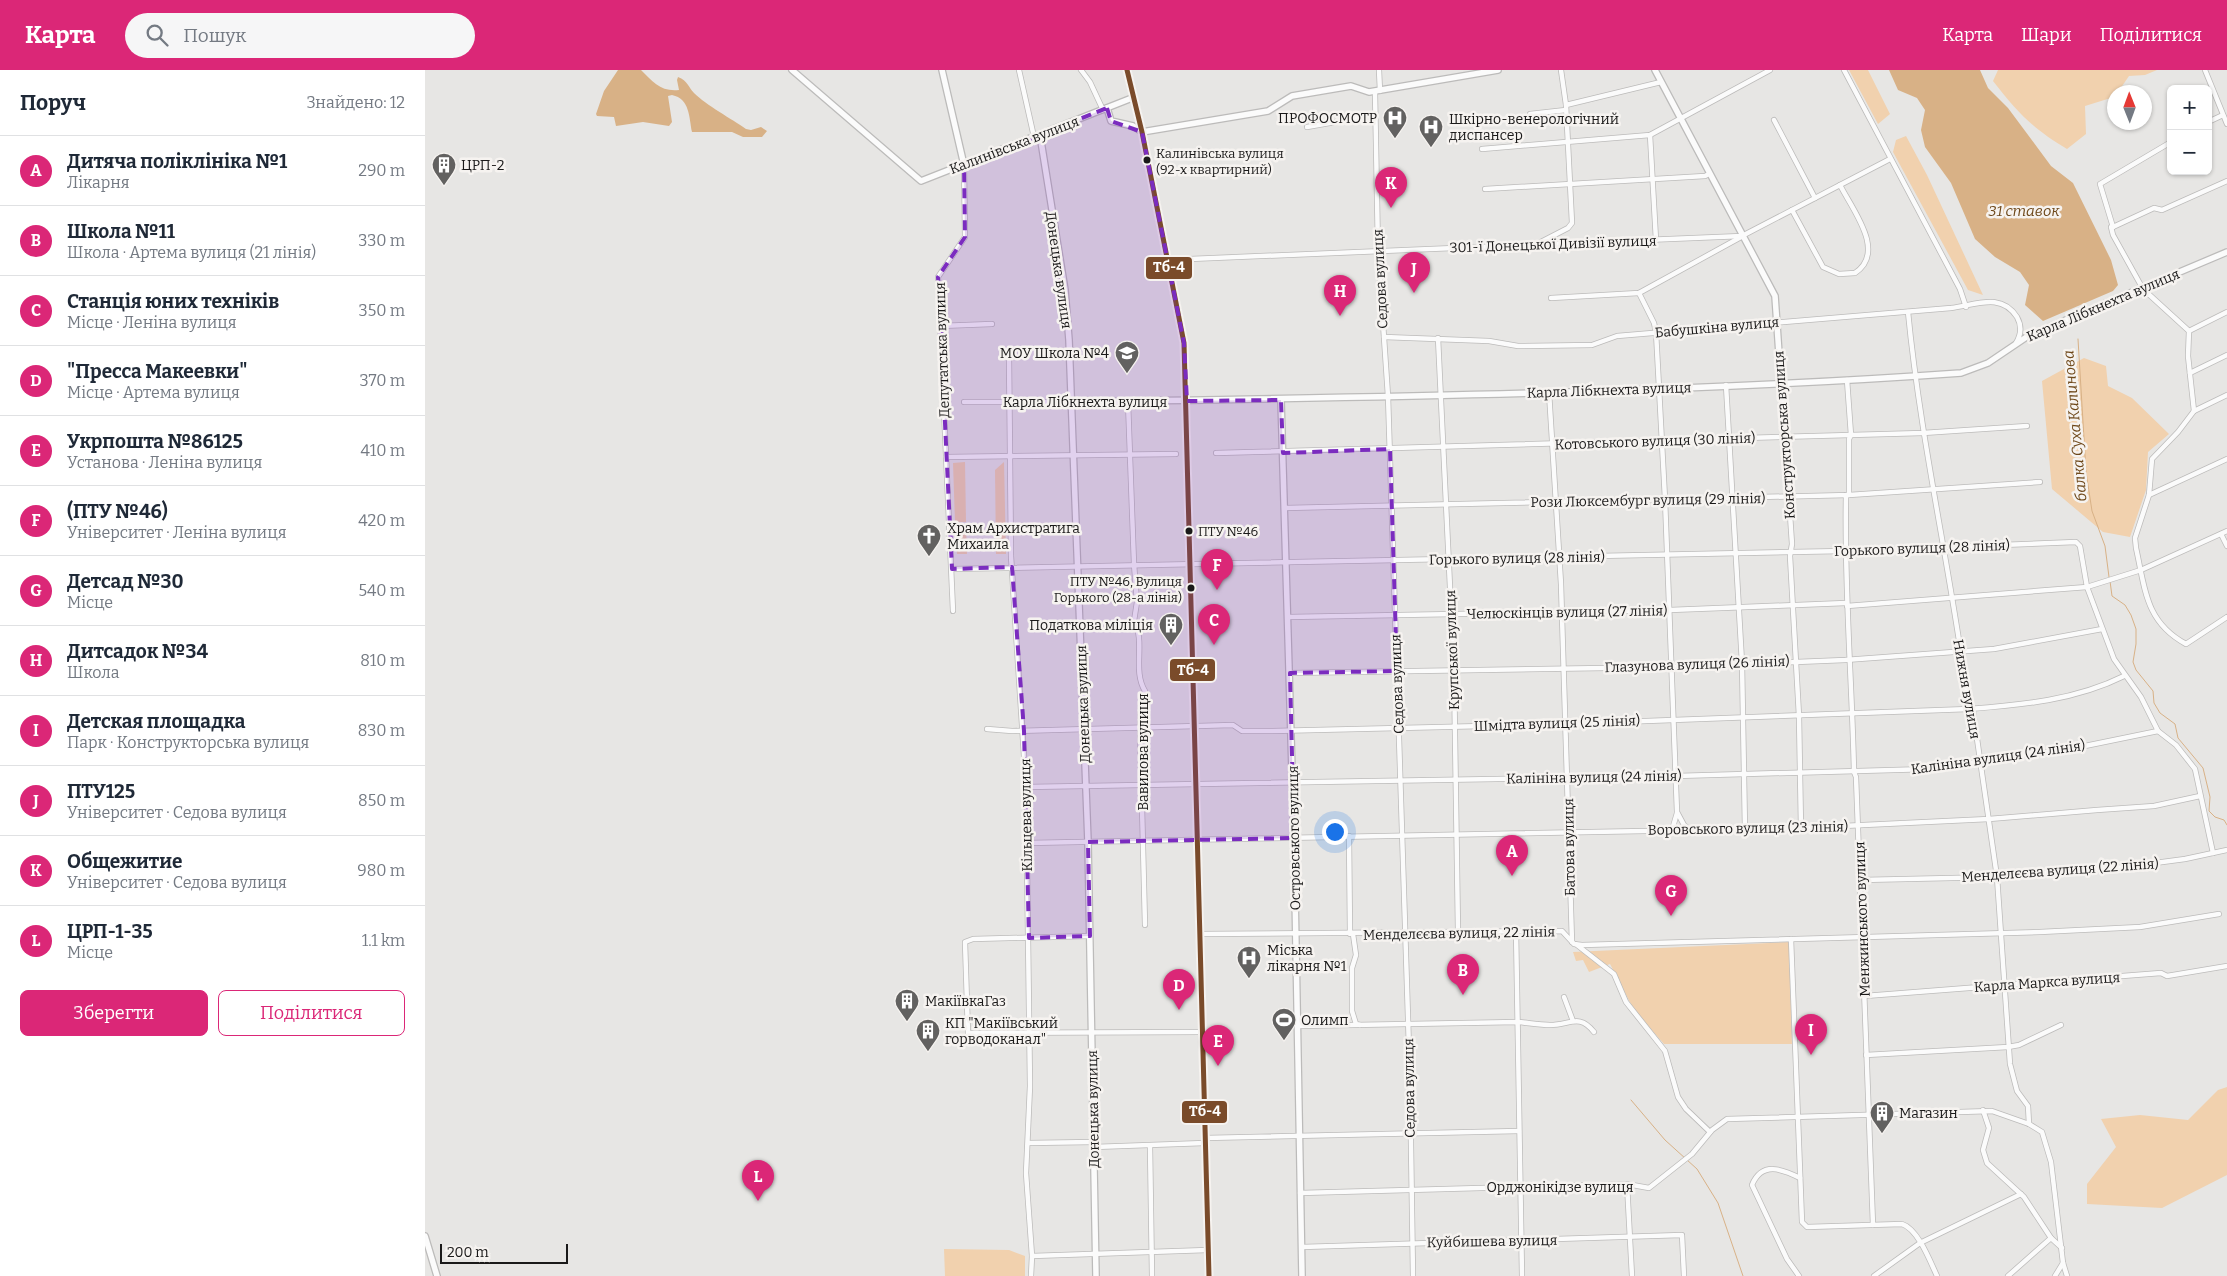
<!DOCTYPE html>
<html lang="uk">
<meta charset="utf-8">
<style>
:root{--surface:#fff;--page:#f6f6f7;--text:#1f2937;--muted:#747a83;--line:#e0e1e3;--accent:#db2777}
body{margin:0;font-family:Bitter,serif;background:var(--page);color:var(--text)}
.controls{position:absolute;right:15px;top:15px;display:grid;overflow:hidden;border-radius:8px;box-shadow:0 1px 4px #0004}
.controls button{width:45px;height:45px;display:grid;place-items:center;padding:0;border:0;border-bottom:1px solid var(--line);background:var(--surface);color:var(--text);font:25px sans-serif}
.compass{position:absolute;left:1682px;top:15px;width:45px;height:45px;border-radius:50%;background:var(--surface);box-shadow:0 1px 4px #0004;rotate:359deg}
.scale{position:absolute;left:15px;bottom:12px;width:128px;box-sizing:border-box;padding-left:5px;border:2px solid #1a1919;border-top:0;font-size:14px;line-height:18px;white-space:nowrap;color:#1a1919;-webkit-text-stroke:4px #f6f3f0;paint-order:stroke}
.you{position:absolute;left:909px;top:761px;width:18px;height:18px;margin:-12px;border:4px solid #fff;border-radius:50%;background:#1a73e8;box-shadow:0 0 0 8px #1a73e833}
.badge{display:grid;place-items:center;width:32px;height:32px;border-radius:50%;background:var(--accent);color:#fff;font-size:16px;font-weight:700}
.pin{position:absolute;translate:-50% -41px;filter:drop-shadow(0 1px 2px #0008)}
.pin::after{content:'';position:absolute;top:26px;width:18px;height:15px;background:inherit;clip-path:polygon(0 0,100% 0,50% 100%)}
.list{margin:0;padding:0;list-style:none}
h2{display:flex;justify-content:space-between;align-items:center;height:65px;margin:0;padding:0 20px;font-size:21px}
h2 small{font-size:16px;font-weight:400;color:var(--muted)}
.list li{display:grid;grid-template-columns:32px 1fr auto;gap:15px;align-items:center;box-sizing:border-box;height:70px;padding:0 20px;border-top:1px solid var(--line)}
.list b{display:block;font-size:19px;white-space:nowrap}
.list p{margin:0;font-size:16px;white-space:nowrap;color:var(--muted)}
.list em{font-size:16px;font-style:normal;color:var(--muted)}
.actions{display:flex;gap:10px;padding:15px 20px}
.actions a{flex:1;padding:11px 0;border:1px solid var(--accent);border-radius:8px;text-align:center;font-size:18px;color:var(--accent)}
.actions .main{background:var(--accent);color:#fff}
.icon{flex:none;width:28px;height:28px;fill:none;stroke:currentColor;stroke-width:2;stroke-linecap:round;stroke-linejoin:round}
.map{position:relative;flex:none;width:1802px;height:1206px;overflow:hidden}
header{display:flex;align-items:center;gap:30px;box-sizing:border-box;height:70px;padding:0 25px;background:var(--accent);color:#fff}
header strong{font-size:24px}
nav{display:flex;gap:28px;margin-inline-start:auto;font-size:18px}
.search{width:350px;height:45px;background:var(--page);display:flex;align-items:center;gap:12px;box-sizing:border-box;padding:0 18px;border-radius:28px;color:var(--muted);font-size:19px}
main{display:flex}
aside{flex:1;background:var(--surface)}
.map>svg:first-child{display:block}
</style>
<header>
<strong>Карта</strong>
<div class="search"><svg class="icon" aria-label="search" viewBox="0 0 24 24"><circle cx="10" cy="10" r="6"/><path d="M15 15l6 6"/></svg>Пошук</div>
<nav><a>Карта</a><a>Шари</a><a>Поділитися</a></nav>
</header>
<main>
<aside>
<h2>Поруч<small>Знайдено: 12</small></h2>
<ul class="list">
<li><span class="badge">A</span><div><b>Дитяча поліклініка №1</b><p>Лікарня</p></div><em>290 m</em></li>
<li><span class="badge">B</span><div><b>Школа №11</b><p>Школа · Артема вулиця (21 лiнiя)</p></div><em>330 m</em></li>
<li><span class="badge">C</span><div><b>Станція юних техніків</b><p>Місце · Леніна вулиця</p></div><em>350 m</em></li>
<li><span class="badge">D</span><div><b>&quot;Пресса Макеевки&quot;</b><p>Місце · Артема вулиця</p></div><em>370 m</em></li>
<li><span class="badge">E</span><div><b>Укрпошта №86125</b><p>Установа · Леніна вулиця</p></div><em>410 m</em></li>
<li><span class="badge">F</span><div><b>(ПТУ №46)</b><p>Університет · Леніна вулиця</p></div><em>420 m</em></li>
<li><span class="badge">G</span><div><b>Детсад №30</b><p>Місце</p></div><em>540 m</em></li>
<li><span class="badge">H</span><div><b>Дитсадок №34</b><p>Школа</p></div><em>810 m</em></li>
<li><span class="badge">I</span><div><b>Детская площадка</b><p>Парк · Конструкторська вулиця</p></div><em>830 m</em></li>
<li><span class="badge">J</span><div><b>ПТУ125</b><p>Університет · Седова вулиця</p></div><em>850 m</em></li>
<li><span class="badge">K</span><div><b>Общежитие</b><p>Університет · Седова вулиця</p></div><em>980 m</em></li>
<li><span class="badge">L</span><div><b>ЦРП-1-35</b><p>Місце</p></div><em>1.1 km</em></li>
</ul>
<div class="actions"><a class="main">Зберегти</a><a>Поділитися</a></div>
</aside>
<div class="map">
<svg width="1802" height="1206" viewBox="0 0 1802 1206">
<rect width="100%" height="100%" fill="#e7e6e4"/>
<g fill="#f1d1ae">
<polygon points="1424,0 1443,0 1465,44 1453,54"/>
<path d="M1573,0H1732L1720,5L1704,6L1693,22H1690L1689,27L1660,36L1661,64L1642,79C1608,59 1592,42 1568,11Z"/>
<polygon points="1481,66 1502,105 1558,225 1543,220 1468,82 1471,70"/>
<polygon points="1659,288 1681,296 1683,316 1707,328 1744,364 1723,382 1721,420 1705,467 1678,462 1627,419 1617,311"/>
<polygon points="540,392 541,452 530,452 528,393"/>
<polygon points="579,392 581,484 571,484 570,400"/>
<polygon points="530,454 541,454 542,484 532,484"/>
<polygon points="1364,872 1367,974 1239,974 1209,940 1185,894 1164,902 1158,890 1151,891 1148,882"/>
<polygon points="1802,1017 1802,1105 1737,1138 1662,1134 1662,1114 1691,1077 1676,1049 1715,1045 1763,1050 1793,1020"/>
<polygon points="519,1179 584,1180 600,1186 600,1206 520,1206"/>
</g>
<g fill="#d8b186">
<path d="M193,0H216C228,12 236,22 254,20L252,10L253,7C263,11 263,17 269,23C281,35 307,49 321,59L326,60L336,57L342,61L337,67H318L307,62H267C264,47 265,29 247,25L243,26L247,52L244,56L218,52L191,56L189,47L172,46L171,44L179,21Z"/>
<polygon points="1464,0 1555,0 1563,18 1583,38 1626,96 1648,113 1686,190 1693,215 1688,221 1618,251 1600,235 1604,215 1595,202 1570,187 1550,169 1526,113 1500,77 1496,60 1500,40 1492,28 1473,20"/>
</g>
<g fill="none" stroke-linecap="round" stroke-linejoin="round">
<g stroke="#d8b186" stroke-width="1">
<polyline points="1653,269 1661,402 1667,441 1680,476 1684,507"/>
<polyline points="1685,511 1687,526 1700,535 1706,545 1711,559 1711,574 1708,592 1711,600 1728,621 1729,633 1735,643 1750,654 1753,668 1778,698 1785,727 1784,741 1790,747 1799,750 1802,755"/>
<polyline points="1206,1030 1240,1070 1272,1099 1293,1133 1318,1206"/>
</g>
<defs>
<g id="minor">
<polyline points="594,0 609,67"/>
<polyline points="656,0 665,12 678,40"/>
<polyline points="954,0 955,21"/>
<polyline points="1419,0 1535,219 1541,237"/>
<polyline points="1780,0 1802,54"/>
<polyline points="950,22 953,180 963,326 985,1010 988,1206"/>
<polyline points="1141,35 1236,12"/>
<polyline points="1105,44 1141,40"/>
<polyline points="1349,50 1390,128"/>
<polyline points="1783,52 1798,45"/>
<polyline points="882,57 950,45"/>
<polyline points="1225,65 1231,170"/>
<path d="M1746,72L1675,114L1688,157H1686L1688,165L1718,219L1764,261L1763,286L1769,341L1753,362L1727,389L1724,425L1710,468L1711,478C1720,518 1720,552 1761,574L1802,547"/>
<polyline points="1057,79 1225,65 1345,0"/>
<polyline points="1060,119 1280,106 1284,104"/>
<path d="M1367,140L1398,197L1414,204L1430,203C1462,182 1427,139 1415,115"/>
<polyline points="1688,157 1729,138 1737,140 1802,111"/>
<polyline points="1112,174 1143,158 1147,153 1141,35 1136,0"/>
<polyline points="741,190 1317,166 1465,89"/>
<polyline points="1214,223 1229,253 1231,262 1240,429 1252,742 1259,755 1264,759"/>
<polyline points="1126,228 1214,223 1316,167"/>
<path d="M1483,242C1496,375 1527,506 1544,639L1548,641L1572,807L1585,994L1592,1021L1603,1036L1604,1054"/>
<polyline points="515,256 567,254"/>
<polyline points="1764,261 1802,242"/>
<path d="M959,267L1064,271L1093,276L1167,275L1192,266L1526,238C1551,235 1576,222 1592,247C1597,256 1596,265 1591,273"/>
<polyline points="1013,268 1029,600 1033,861"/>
<polyline points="584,285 586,486 601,717 605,1016 601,1103 607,1186 606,1206"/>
<polyline points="1765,303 1802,285"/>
<polyline points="1422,310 1426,365 1424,369 1424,425"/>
<polyline points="1356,313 1367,474 1365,486 1374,646 1376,758"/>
<polyline points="1301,315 1317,593 1320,760"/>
<polyline points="1124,322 1136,514 1147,872"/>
<polyline points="539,332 647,332"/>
<path d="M703,332L709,494L712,532L709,551C721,572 707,600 720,621L716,631L715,658L720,855"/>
<polyline points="1769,341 1802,325"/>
<polyline points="791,383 1498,363 1602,356"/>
<polyline points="521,387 751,384"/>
<path d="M1421,425C1419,518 1427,609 1429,702L1431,707L1448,1155"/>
<polyline points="1724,425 1802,389"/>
<polyline points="860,438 1424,425 1615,412"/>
<polyline points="1796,464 1802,476"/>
<polyline points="527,499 1420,481 1651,472 1655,476 1662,517 1689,589 1716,627 1733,661 1751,675 1770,699 1788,783"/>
<polyline points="1422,536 1662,517 1716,500 1802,461"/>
<polyline points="528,541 513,207 540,167 539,95"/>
<polyline points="863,547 1245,540 1421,533"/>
<polyline points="865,603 1247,597 1420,590 1569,579 1677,559"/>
<path d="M562,659L587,661L808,655L817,661H848L1141,654L1544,639C1597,635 1651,630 1699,606"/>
<polyline points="601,717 1251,706 1504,699 1655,677 1733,661"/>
<polyline points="1247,760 1252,743"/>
<polyline points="924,766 925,864"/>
<polyline points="602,773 1376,758 1564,749 1672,740 1729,736 1775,726"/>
<polyline points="1436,810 1572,807 1700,797 1760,789 1802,780"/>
<polyline points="1091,860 1097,1206"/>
<polyline points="775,864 1137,861 1149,874 1157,875 1615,862 1715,857 1794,844"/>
<polyline points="928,864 931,885 927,898 927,941 931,954 935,955"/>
<polyline points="665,866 548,869 540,872 543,963 777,962"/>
<path d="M1366,869L1377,1152L1382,1157L1477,1154C1493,1159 1505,1191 1512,1206"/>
<polyline points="1152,875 1189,904 1201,932 1240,981 1253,1027 1261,1039 1285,1062"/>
<polyline points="1440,926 1736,903 1742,906 1802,896"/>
<polyline points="1139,927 1148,951"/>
<path d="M873,956L1093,952C1104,953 1115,955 1125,955C1145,955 1154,943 1169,962"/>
<polyline points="1441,985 1583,977 1594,975 1636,955"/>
<polyline points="1558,1040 1564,1058 1558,1080 1562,1093 1599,1127 1626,1168 1637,1178"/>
<polyline points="780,1068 1094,1061"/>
<polyline points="603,1073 669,1072"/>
<polyline points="725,1076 727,1206"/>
<polyline points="669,1077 780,1073"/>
<polyline points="1202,1114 1207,1206"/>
<polyline points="875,1123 1202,1114 1224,1118 1267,1084 1287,1060 1302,1049 1567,1041 1604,1054 1617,1062 1626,1092 1638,1193 1642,1206"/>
<polyline points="877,1177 1257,1165 1259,1206"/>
<polyline points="607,1186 783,1180"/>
<path d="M1374,1206L1362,1189L1327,1115C1337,1091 1357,1099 1375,1108"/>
<polyline points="1449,1206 1495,1173 1596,1124"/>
<polyline points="1583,1206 1626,1168"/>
<polyline points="1630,1206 1638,1193"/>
</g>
<g id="tertiary">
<polyline points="367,0 496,111 707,28"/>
<polyline points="517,0 539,95"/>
<polyline points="1230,0 1350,226 1356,313"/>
<polyline points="682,38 686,51 708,56 717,62 843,41 867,26 926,16 944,22 1073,0"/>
<polyline points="615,65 640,220 644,270 663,772 671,1206"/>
<polyline points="856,330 869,768 877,1206"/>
<path d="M647,332C943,327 1240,324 1536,303L1563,293L1603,266L1802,182"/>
<polyline points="0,1166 12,1206"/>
</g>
<polyline id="secondary" points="702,0 717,62 759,273 784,1206"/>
</defs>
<use href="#minor" stroke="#bcbbba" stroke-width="6"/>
<use href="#tertiary" stroke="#bcbbba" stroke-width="8"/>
<use href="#secondary" stroke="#bcbbba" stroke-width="8"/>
<use href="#minor" stroke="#fbfbfb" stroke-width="4.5"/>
<use href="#tertiary" stroke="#fbfbfb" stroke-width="5.5"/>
<use href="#secondary" stroke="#f7f4f2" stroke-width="6"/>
<defs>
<polyline id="bus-1" points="702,0 717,62 759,273 784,1206"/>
</defs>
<use href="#bus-1" stroke="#f6f3f0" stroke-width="9"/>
<use href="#bus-1" stroke="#7a4b2a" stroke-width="5"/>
</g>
<path fill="#7b2cbf" fill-opacity="0.2" stroke="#7b2cbf" stroke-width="4" stroke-dasharray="10 6" stroke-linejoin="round" d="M682,38L686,51L717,62L759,273L762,331L856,330L858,383L965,379L972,601L865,603L869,768L663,772L665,866L604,868L599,661L587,497L527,499L513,207L540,167L539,95Z"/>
<defs>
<symbol id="hospital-pin" viewBox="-11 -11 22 30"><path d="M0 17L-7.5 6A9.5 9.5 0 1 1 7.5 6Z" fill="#626160" stroke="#f6f3f0"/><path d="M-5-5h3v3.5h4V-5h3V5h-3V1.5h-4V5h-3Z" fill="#fff"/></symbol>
<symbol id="building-pin" viewBox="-11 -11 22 30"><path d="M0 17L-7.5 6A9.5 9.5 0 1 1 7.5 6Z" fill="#626160" stroke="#f6f3f0"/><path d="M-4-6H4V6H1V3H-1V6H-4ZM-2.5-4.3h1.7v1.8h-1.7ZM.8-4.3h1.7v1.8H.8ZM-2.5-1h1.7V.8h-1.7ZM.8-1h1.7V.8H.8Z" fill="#fff"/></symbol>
<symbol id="school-pin" viewBox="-11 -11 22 30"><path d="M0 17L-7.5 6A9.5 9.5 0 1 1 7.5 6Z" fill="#626160" stroke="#f6f3f0"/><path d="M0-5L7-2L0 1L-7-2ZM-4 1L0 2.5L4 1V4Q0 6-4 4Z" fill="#fff"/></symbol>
<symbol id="church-pin" viewBox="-11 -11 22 30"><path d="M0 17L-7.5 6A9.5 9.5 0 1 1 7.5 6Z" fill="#626160" stroke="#f6f3f0"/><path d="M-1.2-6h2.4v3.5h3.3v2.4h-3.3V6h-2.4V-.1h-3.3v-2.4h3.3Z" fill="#fff"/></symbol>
<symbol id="stadium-pin" viewBox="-11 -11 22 30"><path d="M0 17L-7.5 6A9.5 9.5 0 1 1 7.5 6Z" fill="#626160" stroke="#f6f3f0"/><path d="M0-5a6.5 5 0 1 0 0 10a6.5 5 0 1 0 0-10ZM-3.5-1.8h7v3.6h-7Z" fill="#fff"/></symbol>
</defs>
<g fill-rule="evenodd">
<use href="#hospital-pin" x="956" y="34" width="28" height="38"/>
<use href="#hospital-pin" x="992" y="43" width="28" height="38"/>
<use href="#building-pin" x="5" y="81" width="28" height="38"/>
<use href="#school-pin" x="688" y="269" width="28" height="38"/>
<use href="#church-pin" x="490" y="452" width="28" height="38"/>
<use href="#building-pin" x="732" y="541" width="28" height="38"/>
<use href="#hospital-pin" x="810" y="874" width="28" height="38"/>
<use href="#building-pin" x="468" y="917" width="28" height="38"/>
<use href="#stadium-pin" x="845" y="936" width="28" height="38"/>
<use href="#building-pin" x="489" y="947" width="28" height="38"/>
<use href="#building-pin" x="1443" y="1029" width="28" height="38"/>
</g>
<g fill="#1a1919" stroke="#f6f3f0" stroke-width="2">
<circle cx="722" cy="90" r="4.5"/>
<circle cx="764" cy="461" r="4.5"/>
<circle cx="766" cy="518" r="4.5"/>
</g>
<g text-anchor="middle" stroke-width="5" stroke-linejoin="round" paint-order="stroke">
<g font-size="13" fill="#1a1919" stroke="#f6f3f0" text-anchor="start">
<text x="731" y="88">Калинівська вулиця<tspan x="731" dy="16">(92-х квартирний)</tspan></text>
<text x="773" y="466">ПТУ №46</text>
<text x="757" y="516" text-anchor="end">ПТУ №46, Вулиця<tspan x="757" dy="16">Горького (28-а лінія)</tspan></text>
</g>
<g font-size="14" fill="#1a1919" stroke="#f6f3f0" text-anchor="start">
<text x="952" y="53" text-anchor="end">ПРОФОСМОТР</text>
<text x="1024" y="54">Шкірно-венерологічний<tspan x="1024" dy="16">диспансер</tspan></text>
<text x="36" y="100">ЦРП-2</text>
<text x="684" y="288" text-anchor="end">МОУ Школа №4</text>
<text x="522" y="463">Храм Архистратига<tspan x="522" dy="16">Михаила</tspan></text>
<text x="728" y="560" text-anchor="end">Податкова міліція</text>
<text x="842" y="885">Міська<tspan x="842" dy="16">лікарня №1</tspan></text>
<text x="500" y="936">МакіївкаГаз</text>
<text x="876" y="955">Олимп</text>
<text x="520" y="958">КП "Макіївський<tspan x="520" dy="16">горводоканал"</tspan></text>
<text x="1474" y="1048">Магазин</text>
</g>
<g font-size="14" fill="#1a1919" stroke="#f6f3f0">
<text transform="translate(589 75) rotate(-21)" y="5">Калинівська вулиця</text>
<text transform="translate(1128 174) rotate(-2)" y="5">301-ї Донецької Дивізії вулиця</text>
<text transform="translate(634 200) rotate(82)" y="5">Донецька вулиця</text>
<text transform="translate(955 209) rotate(-93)" y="5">Седова вулиця</text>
<text transform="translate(1678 235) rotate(-23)" y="5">Карла Лібкнехта вулиця</text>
<text transform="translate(1292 257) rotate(-5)" y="5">Бабушкіна вулиця</text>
<text transform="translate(517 280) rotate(-92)" y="5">Депутатська вулиця</text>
<text transform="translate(1184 320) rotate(-2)" y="5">Карла Лібкнехта вулиця</text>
<text x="660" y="337">Карла Лібкнехта вулиця</text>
<text transform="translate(1359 365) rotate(-94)" y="5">Конструкторська вулиця</text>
<text transform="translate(1230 371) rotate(-2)" y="5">Котовського вулиця (30 лiнiя)</text>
<text transform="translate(1223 430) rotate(-1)" y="5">Рози Люксембург вулиця (29 лiнiя)</text>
<text transform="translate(1497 478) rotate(-2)" y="5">Горького вулиця (28 лiнiя)</text>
<text transform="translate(1092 488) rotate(-1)" y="5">Горького вулиця (28 лiнiя)</text>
<text transform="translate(1142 542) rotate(-1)" y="5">Челюскінців вулиця (27 лiнiя)</text>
<text transform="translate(1027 580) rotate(-92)" y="5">Крупської вулиця</text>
<text transform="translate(1272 594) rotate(-2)" y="5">Глазунова вулиця (26 лiнiя)</text>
<text transform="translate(972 614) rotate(-92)" y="5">Седова вулиця</text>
<text transform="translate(1542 619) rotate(80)" y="5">Нижня вулиця</text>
<text transform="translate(658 634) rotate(-92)" y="5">Донецька вулиця</text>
<text transform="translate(1132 653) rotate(-2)" y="5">Шмідта вулиця (25 лiнiя)</text>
<text transform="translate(718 682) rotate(-90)" y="5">Вавилова вулиця</text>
<text transform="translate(1573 687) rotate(-8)" y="5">Калініна вулиця (24 лiнiя)</text>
<text transform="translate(1169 707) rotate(-1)" y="5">Калініна вулиця (24 лiнiя)</text>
<text transform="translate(601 745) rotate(-91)" y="5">Кільцева вулиця</text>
<text transform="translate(1323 758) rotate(-1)" y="5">Воровського вулиця (23 лiнiя)</text>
<text transform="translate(869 768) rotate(-91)" y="5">Островського вулиця</text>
<text transform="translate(1144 777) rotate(-91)" y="5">Батова вулиця</text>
<text transform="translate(1635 800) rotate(-4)" y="5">Менделєєва вулиця (22 лiнiя)</text>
<text transform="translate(1437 849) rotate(-92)" y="5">Менжинського вулиця</text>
<text transform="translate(1034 863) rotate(-1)" y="5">Менделєєва вулиця, 22 лінія</text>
<text transform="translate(1622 912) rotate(-4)" y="5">Карла Маркса вулиця</text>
<text transform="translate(984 1018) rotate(-91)" y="5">Седова вулиця</text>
<text transform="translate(668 1039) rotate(-91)" y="5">Донецька вулиця</text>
<text x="1135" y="1122">Орджонікідзе вулиця</text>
<text transform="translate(1067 1171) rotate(-1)" y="5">Куйбишева вулиця</text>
</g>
<g font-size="15" font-style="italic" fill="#6e481a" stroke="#f6f3f0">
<text x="1599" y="146">31 ставок</text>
<text transform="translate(1650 356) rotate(-95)" y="5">балка Суха Калинова</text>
</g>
</g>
<g stroke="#f6f3f0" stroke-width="2">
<rect x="720" y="186" width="48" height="24" rx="5" fill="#7a4b2a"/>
<rect x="744" y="588" width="47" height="24" rx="5" fill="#7a4b2a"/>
<rect x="756" y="1030" width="47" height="24" rx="5" fill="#7a4b2a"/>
</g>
<g font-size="14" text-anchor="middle" font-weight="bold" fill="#fff">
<text x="744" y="202">Тб-4</text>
<text x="768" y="605">Тб-4</text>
<text x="780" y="1046">Тб-4</text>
</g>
</svg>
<div class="controls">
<button>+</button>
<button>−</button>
</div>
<svg class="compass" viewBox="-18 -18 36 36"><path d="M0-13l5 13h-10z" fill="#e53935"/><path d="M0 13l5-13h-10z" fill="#747a83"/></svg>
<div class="scale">200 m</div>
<div class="you"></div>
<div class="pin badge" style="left:1087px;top:806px">A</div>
<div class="pin badge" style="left:1038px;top:925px">B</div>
<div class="pin badge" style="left:789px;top:575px">C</div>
<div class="pin badge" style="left:754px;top:940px">D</div>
<div class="pin badge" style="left:793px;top:996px">E</div>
<div class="pin badge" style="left:792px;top:520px">F</div>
<div class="pin badge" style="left:1246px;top:846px">G</div>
<div class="pin badge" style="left:915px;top:246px">H</div>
<div class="pin badge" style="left:1386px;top:985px">I</div>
<div class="pin badge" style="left:989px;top:223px">J</div>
<div class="pin badge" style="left:966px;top:138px">K</div>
<div class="pin badge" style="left:333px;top:1131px">L</div>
</div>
</main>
